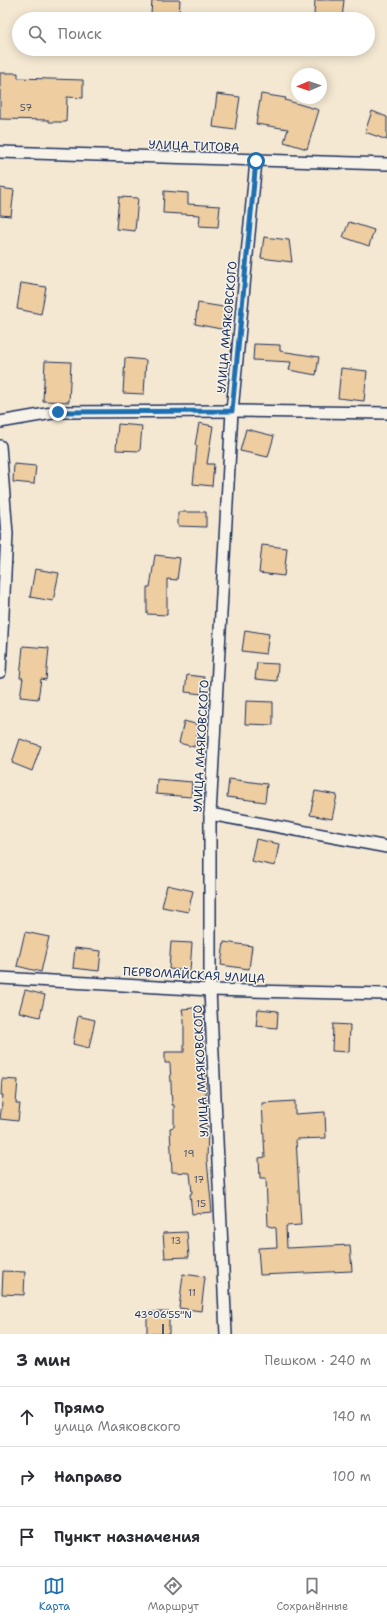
<!DOCTYPE html>
<html lang="ru">
<meta charset="utf-8">
<style>
:root{--surface:#fff;--page:#f7f7f7;--text:#2b2b33;--muted:#7c7c81;--line:#e1e1e2;--accent:#1f6fb2}
body{margin:0;font-family:"Shantell Sans",sans-serif;background:var(--page);color:var(--text)}
.compass{position:absolute;left:291px;top:68px;width:36px;height:36px;border-radius:50%;background:var(--surface);box-shadow:0 2px 10px #0003;rotate:268deg}
.stop{position:absolute;width:12px;height:12px;margin:-9px;border:3px solid #1f6fb2;border-radius:50%;background:#fff}
.stop.end{background:#1f6fb2;border-color:#fff;box-shadow:0 1px 4px #0008}
.list{margin:0;padding:0;list-style:none}
h2{display:flex;justify-content:space-between;align-items:center;height:52px;margin:0;padding:0 16px;font-size:17px}
h2 small{font-size:13px;font-weight:400;color:var(--muted)}
.list li{display:grid;grid-template-columns:26px 1fr auto;gap:12px;align-items:center;box-sizing:border-box;height:60px;padding:0 16px;border-top:1px solid var(--line)}
.list b{display:block;font-size:15px;white-space:nowrap}
.list p{margin:0;font-size:13px;white-space:nowrap;color:var(--muted)}
.list em{font-size:13px;font-style:normal;color:var(--muted)}
.icon{flex:none;width:22px;height:22px;fill:none;stroke:currentColor;stroke-width:2;stroke-linecap:round;stroke-linejoin:round}
.map{position:relative;flex:none;width:387px;height:1334px;overflow:hidden}
.search{position:absolute;background:var(--surface);box-shadow:0 2px 10px #0003;left:12px;right:12px;top:12px;height:44px;display:flex;align-items:center;gap:10px;box-sizing:border-box;padding:0 14px;border-radius:22px;color:var(--muted);font-size:15px}
.sheet{height:232px;background:var(--surface)}
nav{display:flex;justify-content:space-around;align-items:center;box-sizing:border-box;height:56px;border-top:1px solid var(--line);background:var(--surface);font-size:11px;color:var(--muted)}
nav a{display:grid;justify-items:center;gap:2px}
nav .on{color:var(--accent)}
.map>svg:first-child{display:block}
</style>
<div class="map">
<svg width="387" height="1334" viewBox="0 0 387 1334">
<rect width="100%" height="100%" fill="#f4e8d2"/>
<filter id="ink" filterUnits="userSpaceOnUse"><feTurbulence type="fractalNoise" baseFrequency=".025" numOctaves="2"/><feDisplacementMap in="SourceGraphic" scale="8" xChannelSelector="R" yChannelSelector="G"/><feConvolveMatrix kernelMatrix="1 2 1 2 8 2 1 2 1" color-interpolation-filters="sRGB"/></filter>
<g filter="url(#ink)">
<g fill="#eecda0" stroke="#1b2f5e">
<polygon points="152,0 180,0 179,16 151,14"/>
<polygon points="315,0 344,0 342,19 314,15"/>
<polygon points="0,73 18,73 18,78 83,80 83,98 67,97 66,122 49,122 49,120 0,119"/>
<polygon points="217,94 240,97 235,130 213,127"/>
<polygon points="261,94 286,98 285,100 319,110 307,149 284,142 288,129 256,124"/>
<polygon points="372,111 387,117 387,140 365,132"/>
<polygon points="0,188 14,190 11,216 0,215"/>
<polygon points="164,191 188,193 188,204 220,206 218,227 199,226 200,215 163,213"/>
<polygon points="119,197 138,198 135,231 116,229"/>
<polygon points="349,222 374,230 369,246 343,237"/>
<polygon points="264,237 289,240 292,262 261,258"/>
<polygon points="21,283 46,287 41,314 17,309"/>
<polygon points="198,303 230,308 226,330 195,324"/>
<polygon points="254,344 280,345 280,351 319,357 316,375 289,370 291,362 253,360"/>
<polygon points="125,358 146,360 144,394 123,393"/>
<polygon points="45,361 71,362 69,402 43,401"/>
<polygon points="341,368 367,371 364,401 338,398"/>
<polygon points="199,423 213,426 207,464 214,464 212,486 193,484 197,446 195,445"/>
<polygon points="118,424 142,426 140,451 116,450"/>
<polygon points="246,429 274,436 268,457 240,451"/>
<polygon points="14,464 36,466 34,484 13,482"/>
<polygon points="178,512 206,512 206,527 178,526"/>
<polygon points="262,545 287,548 284,576 259,573"/>
<polygon points="155,555 180,558 177,580 167,579 167,615 147,614 147,587 150,587"/>
<polygon points="35,569 59,573 53,601 30,597"/>
<polygon points="245,630 269,634 266,654 242,651"/>
<polygon points="23,646 49,648 46,680 41,679 38,699 20,697 23,678 20,678"/>
<polygon points="257,663 278,664 277,681 255,679"/>
<polygon points="187,675 204,677 202,694 185,692"/>
<polygon points="246,701 273,702 273,725 245,724"/>
<polygon points="184,721 199,725 194,747 179,743"/>
<polygon points="20,739 41,746 32,771 12,763"/>
<polygon points="157,779 192,782 191,797 156,794"/>
<polygon points="229,779 267,784 265,802 227,797"/>
<polygon points="315,791 337,795 332,819 310,815"/>
<polygon points="256,839 279,844 275,866 251,861"/>
<polygon points="167,885 193,891 188,912 162,907"/>
<polygon points="25,932 49,937 41,972 17,966"/>
<polygon points="171,942 192,943 190,971 169,969"/>
<polygon points="224,942 252,946 249,969 221,965"/>
<polygon points="75,948 101,951 99,971 73,968"/>
<polygon points="25,990 45,995 40,1017 19,1012"/>
<polygon points="204,1007 203,1070 206,1069 206,1126 208,1126 207,1160 212,1212 192,1214 190,1194 192,1193 190,1173 172,1172 170,1128 174,1127 174,1105 172,1105 170,1063 165,1063 165,1052 184,1052 184,1020 182,1009"/>
<polygon points="258,1009 278,1011 277,1028 256,1026"/>
<polygon points="78,1016 95,1020 89,1048 73,1044"/>
<polygon points="333,1024 350,1025 349,1052 332,1051"/>
<polygon points="2,1079 18,1080 16,1104 20,1104 18,1121 0,1119 3,1095 1,1095"/>
<polygon points="295,1101 295,1114 325,1112 326,1138 296,1139 301,1225 286,1226 287,1248 350,1245 352,1271 260,1275 258,1248 277,1247 276,1228 268,1226 266,1178 260,1178 259,1158 265,1157 262,1103"/>
<polygon points="187,1232 189,1257 165,1258 163,1233"/>
<polygon points="3,1271 25,1272 24,1295 2,1294"/>
<polygon points="183,1274 205,1277 201,1311 179,1308"/>
<rect x="147" y="1312" width="22" height="22"/>
</g>
<g fill="none" stroke-linecap="round" stroke-linejoin="round">
<defs>
<g id="street">
<polyline points="0,152 387,164"/>
<polyline points="0,422 58,412 232,411 387,413"/>
<polyline points="0,446 7,534 0,672"/>
<polyline points="210,814 387,847"/>
<polyline points="0,978 210,990 387,994"/>
<polyline points="226,1334 210,990 210,814 232,411 256,161"/>
</g>
</defs>
<use href="#street" stroke="#1b2f5e" stroke-width="14"/>
<use href="#street" stroke="#f7f3e8" stroke-width="11"/>
</g>
</g>
<g fill="none" stroke-linecap="round" stroke-linejoin="round" filter="url(#ink)">
<polyline stroke="#1f6fb2" stroke-width="5" points="58,412 232,411 256,161"/>
</g>
<path fill="none" stroke="#1b2f5e" stroke-width="1.5" d="M163,1324V1334"/>
<g text-anchor="middle" stroke-width="3" stroke-linejoin="round" paint-order="stroke">
<g font-size="10" fill="#50566e">
<text x="26" y="111">57</text>
<text x="189" y="1157">19</text>
<text x="199" y="1183">17</text>
<text x="201" y="1207">15</text>
<text x="176" y="1244">13</text>
<text x="192" y="1296">11</text>
</g>
<g font-size="12" fill="#1b2f5e" stroke="#f7f3e8">
<text transform="translate(194 146) rotate(2)" y="4">УЛИЦА ТИТОВА</text>
<text transform="translate(227 327) rotate(-85)" y="4">УЛИЦА МАЯКОВСКОГО</text>
<text transform="translate(201 746) rotate(-87)" y="4">УЛИЦА МАЯКОВСКОГО</text>
<text transform="translate(194 975) rotate(3)" y="4">ПЕРВОМАЙСКАЯ УЛИЦА</text>
<text transform="translate(201 1071) rotate(-93)" y="4">УЛИЦА МАЯКОВСКОГО</text>
</g>
</g>
<g font-size="10" text-anchor="middle" fill="#1b2f5e" stroke="#f7f3e8" stroke-width="3" stroke-linejoin="round" paint-order="stroke">
<text x="163" y="1318">43°06'55"N</text>
</g>
</svg>
<svg class="compass" viewBox="-18 -18 36 36"><path d="M0-13l5 13h-10z" fill="#e53935"/><path d="M0 13l5-13h-10z" fill="#7c7c81"/></svg>
<div class="stop" style="left:256px;top:161px"></div>
<div class="stop end" style="left:58px;top:412px"></div>
<div class="search"><svg class="icon" aria-label="search" viewBox="0 0 24 24"><circle cx="10" cy="10" r="6"/><path d="M15 15l6 6"/></svg>Поиск</div>
</div>
<section class="sheet">
<h2>3 мин<small>Пешком · 240 m</small></h2>
<ul class="list">
<li><svg class="icon" aria-label="ahead" viewBox="0 0 24 24"><path d="M12 20V5M6 11l6-6 6 6"/></svg><div><b>Прямо</b><p>улица Маяковского</p></div><em>140 m</em></li>
<li><svg class="icon" aria-label="right" viewBox="0 0 24 24"><path d="M7 20v-9h11M14 6l5 5-5 5"/></svg><div><b>Направо</b></div><em>100 m</em></li>
<li><svg class="icon" aria-label="arrive" viewBox="0 0 24 24"><path d="M6 21V4h12l-3 4 3 4H6"/></svg><div><b>Пункт назначения</b></div></li>
</ul>
</section>
<nav>
<a class="on"><svg class="icon" aria-label="map" viewBox="0 0 24 24"><path d="M3 6l6-2 6 2 6-2v14l-6 2-6-2-6 2zM9 4v14M15 6v14"/></svg>Карта</a>
<a><svg class="icon" aria-label="directions" viewBox="0 0 24 24"><path d="M12 3l9 9-9 9-9-9zM9 14v-3h6M13 9l2 2-2 2"/></svg>Маршрут</a>
<a><svg class="icon" aria-label="saved" viewBox="0 0 24 24"><path d="M7 4h10v16l-5-4-5 4z"/></svg>Сохранённые</a>
</nav>
